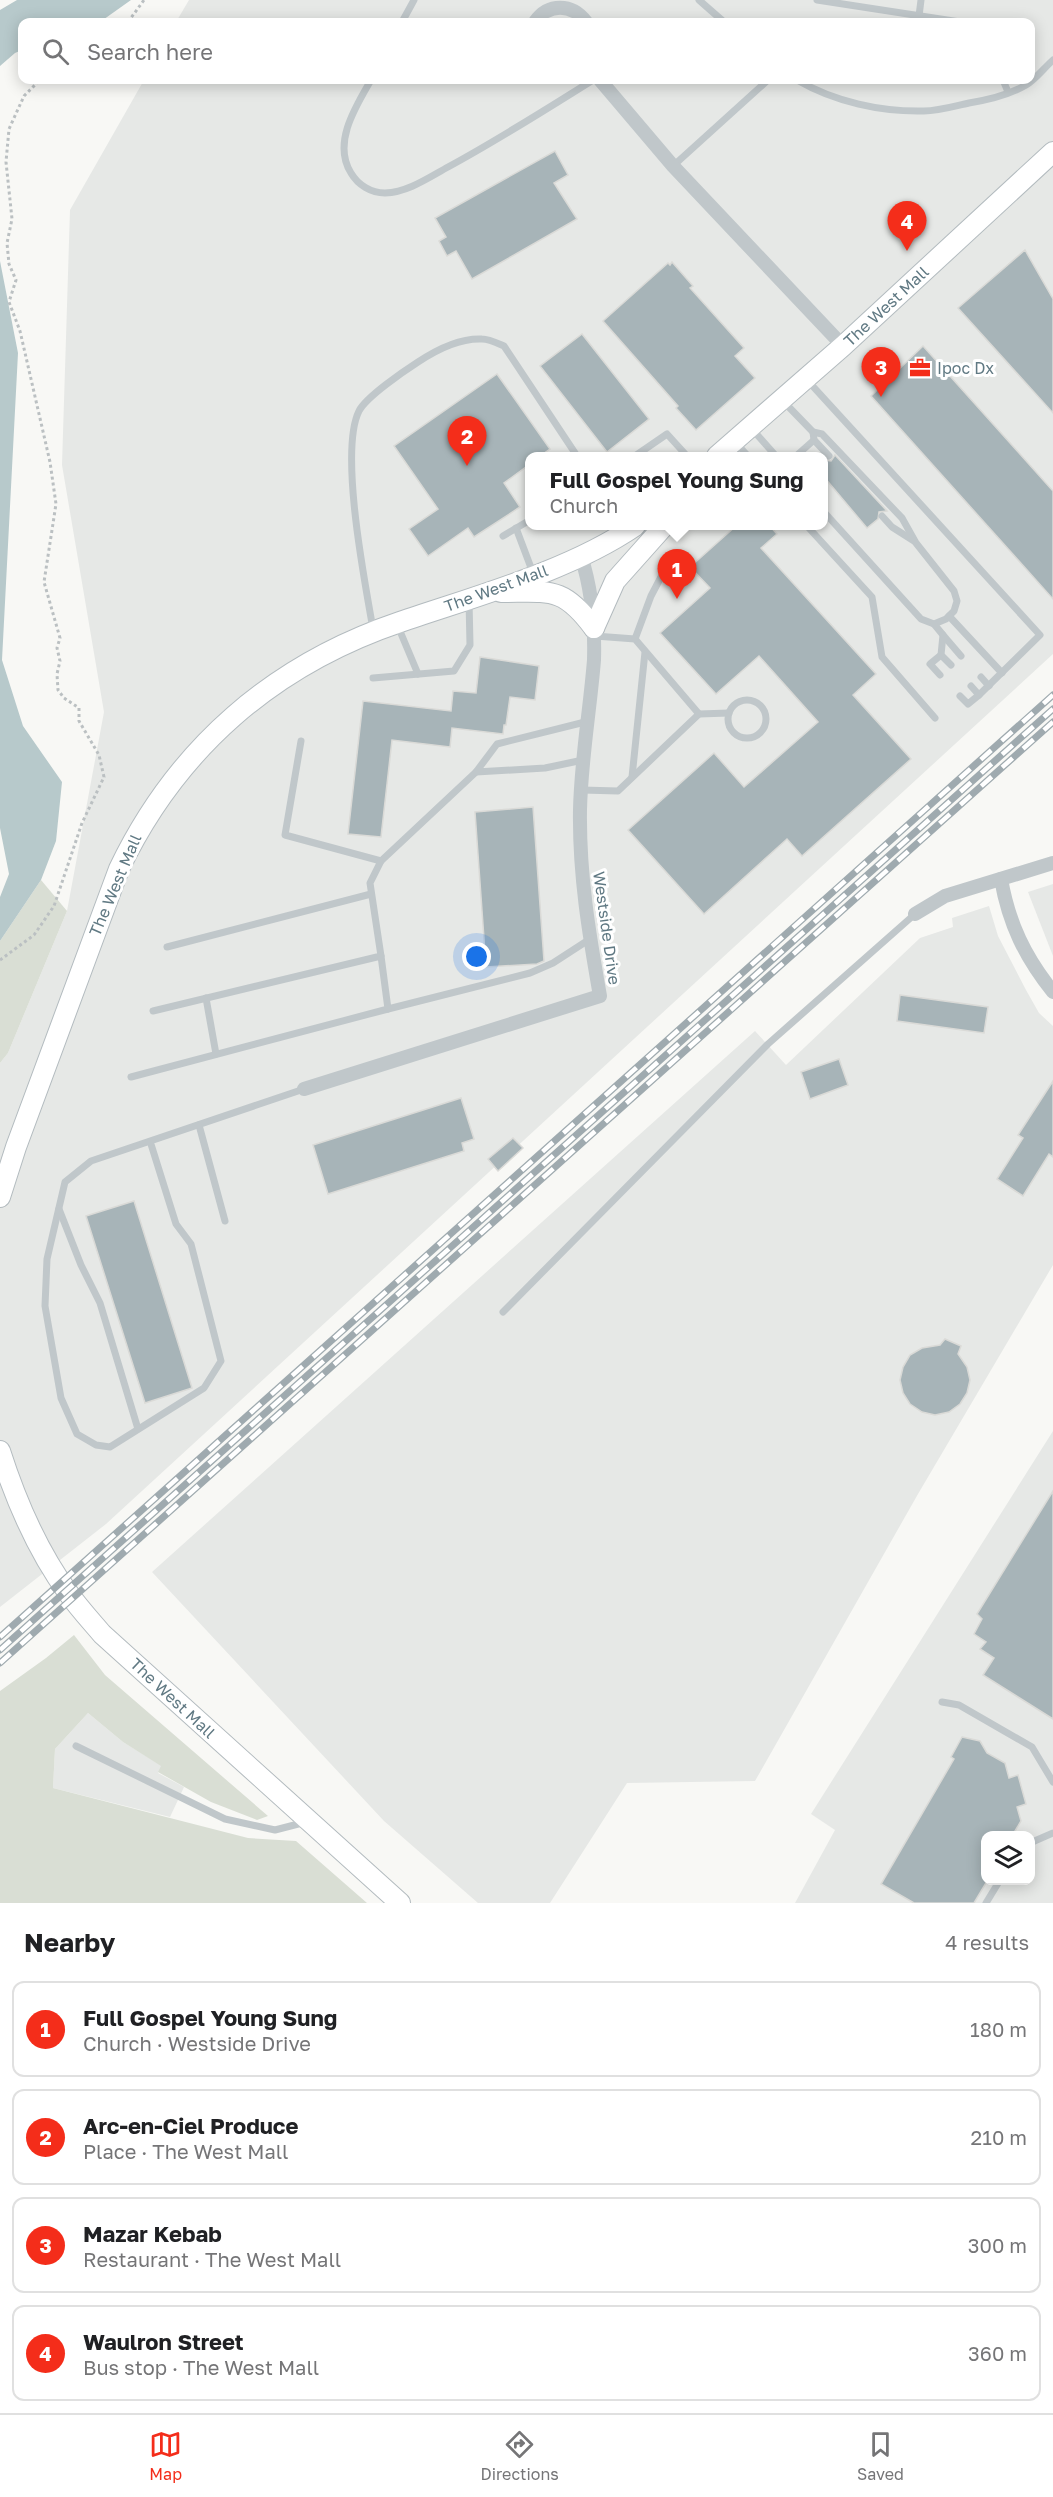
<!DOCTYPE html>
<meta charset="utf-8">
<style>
:root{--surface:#fff;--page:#f2f2f2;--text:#202124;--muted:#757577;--line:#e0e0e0;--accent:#f42d1a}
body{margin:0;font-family:"Golos Text",sans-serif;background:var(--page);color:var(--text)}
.controls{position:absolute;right:18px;bottom:18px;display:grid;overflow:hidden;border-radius:12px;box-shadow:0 3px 15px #0003}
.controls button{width:54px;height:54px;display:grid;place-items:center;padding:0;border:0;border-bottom:2px solid var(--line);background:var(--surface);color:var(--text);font:30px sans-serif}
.you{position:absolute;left:477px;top:957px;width:21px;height:21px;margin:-15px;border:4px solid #fff;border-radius:50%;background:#1a73e8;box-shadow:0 0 0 9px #1a73e833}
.badge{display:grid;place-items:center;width:39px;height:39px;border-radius:50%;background:var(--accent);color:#fff;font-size:20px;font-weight:700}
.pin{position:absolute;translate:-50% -50px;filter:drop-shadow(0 2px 3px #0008)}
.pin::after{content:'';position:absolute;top:32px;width:21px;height:18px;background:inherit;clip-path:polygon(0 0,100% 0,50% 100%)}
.popup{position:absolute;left:525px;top:452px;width:303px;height:78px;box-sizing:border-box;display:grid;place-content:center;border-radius:12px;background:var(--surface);filter:drop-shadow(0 2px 4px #0005);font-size:20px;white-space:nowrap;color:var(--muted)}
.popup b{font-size:22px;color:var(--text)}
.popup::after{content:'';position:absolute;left:50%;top:100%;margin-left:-12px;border:12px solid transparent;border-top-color:var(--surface)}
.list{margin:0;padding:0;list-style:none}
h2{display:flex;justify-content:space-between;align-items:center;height:78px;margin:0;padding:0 24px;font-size:26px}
h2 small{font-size:20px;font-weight:400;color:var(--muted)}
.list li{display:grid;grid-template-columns:39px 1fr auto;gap:18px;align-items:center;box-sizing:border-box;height:96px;margin:0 12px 12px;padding:0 12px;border:2px solid var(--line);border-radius:12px}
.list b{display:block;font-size:22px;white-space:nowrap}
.list p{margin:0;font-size:20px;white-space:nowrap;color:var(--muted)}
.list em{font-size:20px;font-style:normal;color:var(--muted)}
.icon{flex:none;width:33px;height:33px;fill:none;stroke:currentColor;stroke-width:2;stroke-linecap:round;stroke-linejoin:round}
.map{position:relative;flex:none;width:1053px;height:1903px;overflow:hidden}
.search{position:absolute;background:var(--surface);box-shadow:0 3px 15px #0003;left:18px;right:18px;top:18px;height:66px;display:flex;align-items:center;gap:15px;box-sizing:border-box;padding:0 21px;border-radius:12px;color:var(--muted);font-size:22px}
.sheet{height:510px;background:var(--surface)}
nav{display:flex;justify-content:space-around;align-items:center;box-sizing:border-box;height:84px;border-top:2px solid var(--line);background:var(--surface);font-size:16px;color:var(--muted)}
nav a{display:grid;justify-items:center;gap:3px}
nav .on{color:var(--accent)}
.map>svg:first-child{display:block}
</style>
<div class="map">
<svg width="1053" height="1903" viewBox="0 0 1053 1903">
<rect width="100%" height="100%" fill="#f8f8f5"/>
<g fill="#e6e8e6" fill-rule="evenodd">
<path d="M189,0H1053V654L106,1524L0,1607V1063L8,1053L67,911L104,712L62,465L70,210L144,80H1030V22H176ZM530,456H824V526H530Z"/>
<polygon points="1053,884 1053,956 1028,892"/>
<polygon points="989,906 998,936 1026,990 1039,1013 1053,1026 1053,1265 918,1494 755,1781 627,1783 550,1903 478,1903 384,1821 152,1572 755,1031 786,1065 920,938 953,927 952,918"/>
<path d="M1053,1431V1903H795L835,1830L811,1814ZM986,1836H1030V1880H986Z"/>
<polygon points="88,1713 123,1742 162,1766 158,1773 184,1787 170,1817 53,1788 55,1749"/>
</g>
<g fill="#d9ded4">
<polygon points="41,880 67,911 8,1053 0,1063 0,941"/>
<polygon points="74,1635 105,1675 268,1816 257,1820 211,1802 158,1772 161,1766 123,1742 88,1713 55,1749 53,1788 248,1838 296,1841 367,1903 0,1903 0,1691 46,1658"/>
</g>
<g fill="#b7c9cb">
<polygon points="17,0 131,0 100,22 22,22 22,50 15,53 0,66 0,10"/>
<polygon points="0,261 18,353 2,660 23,726 62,782 56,841 41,880 0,941 0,897 9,874 0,828"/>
</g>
<g fill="#a7b4b8" stroke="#dadad7" stroke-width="1.5">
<polygon points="555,151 568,175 554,183 577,219 472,279 456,251 447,256 439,241 446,237 435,218"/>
<polygon points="1025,250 1053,299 1053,413 958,308"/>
<polygon points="672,262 693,286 690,288 744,348 735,356 755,378 696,430 676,408 678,406 603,321 668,263 670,265"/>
<polygon points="582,334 649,419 607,452 540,366"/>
<polygon points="923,346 1053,491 1053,599 871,396"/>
<polygon points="497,374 550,449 540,456 530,456 530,464 504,483 520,507 474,537 468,528 428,556 409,529 438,509 394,446"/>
<polygon points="835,455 887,511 879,512 878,519 867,528 824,477 824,460 831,461"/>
<polygon points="737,525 769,525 777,534 761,548 876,674 853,695 911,759 802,856 787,839 704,914 628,830 714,753 744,787 818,722 759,656 716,694 660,633 710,588 690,567"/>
<polygon points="480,657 539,666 535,700 510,697 506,725 504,725 503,734 452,728 450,747 392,740 381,837 348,834 363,701 451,711 453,691 476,693"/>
<polygon points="533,807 544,961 537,964 486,967 475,812"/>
<polygon points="900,995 988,1007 984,1033 897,1021"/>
<polygon points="839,1059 848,1085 810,1099 801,1072"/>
<polygon points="1053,1081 1053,1157 1049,1154 1023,1196 997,1179 1023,1138 1018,1135"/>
<polygon points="461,1098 474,1139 462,1143 464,1151 328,1194 313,1145"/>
<polygon points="513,1138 523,1148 498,1171 488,1159"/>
<polygon points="134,1201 192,1388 145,1403 86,1216"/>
<polygon points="945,1339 961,1346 958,1354 967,1367 970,1380 967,1393 960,1404 949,1412 935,1415 922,1412 910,1404 903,1393 900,1380 903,1367 910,1355 922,1348 940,1345"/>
<polygon points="1053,1491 1053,1719 983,1675 994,1658 980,1649 986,1642 974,1634 982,1619 977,1614"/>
<polygon points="962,1737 980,1741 987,1753 1005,1763 1009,1778 1018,1775 1026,1804 1017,1807 1021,1821 1012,1836 986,1836 986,1883 974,1903 914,1903 881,1884 954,1759 951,1757"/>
</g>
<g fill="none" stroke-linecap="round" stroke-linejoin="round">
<defs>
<g id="secondary">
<polyline points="717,456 843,346 1053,152"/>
<path d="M501,592C550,592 563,586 594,628"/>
<polyline points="594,628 615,581 664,526"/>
<path d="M0,1197L16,1147L119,869C177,748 273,665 400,622C476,596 569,571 635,526"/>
<path d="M0,1451C16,1501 38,1552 69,1594C79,1608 91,1621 102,1634L400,1903"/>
</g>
</defs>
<use href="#secondary" stroke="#b3bbbf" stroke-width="22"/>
<g stroke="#bbc0c2" stroke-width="3" stroke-dasharray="3 3" stroke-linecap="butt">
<polyline points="128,22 144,0"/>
<polyline points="0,960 34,935 54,906 82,823 104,777 99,755 79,721 79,708 64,698 58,690 57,674 60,661 57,648 60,638 44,582 56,504 50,462 20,331 9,302 16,280 9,264 7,243 12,219 6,162 9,129 24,96 40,80"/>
</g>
<g stroke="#c0c7ca" stroke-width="7">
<polyline points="699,0 724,22"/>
<polyline points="817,0 960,22"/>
<polyline points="919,16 921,0"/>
<polyline points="402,22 414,0"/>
<path d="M371,80C356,106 332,143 351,173C358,185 371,193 385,193C408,192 428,178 448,167C498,140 545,110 593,80"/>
<path d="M797,80C835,102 881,112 924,111C939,111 955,106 969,103C988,100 1009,95 1026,85C1036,79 1044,68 1053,60"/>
<polyline points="1003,80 1008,92"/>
<polyline points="673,166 768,80"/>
<polyline points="808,381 1040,635 979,695 971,686"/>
<polyline points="783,401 813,432 822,434 902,518 916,543 954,591 957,601 954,611 946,619 934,624 921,619 824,512"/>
<polyline points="752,429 776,456"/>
<polyline points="813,432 814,440 829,456"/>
<polyline points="736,443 748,456"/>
<polyline points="635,456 667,434 687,456"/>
<polyline points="796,456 814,440"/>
<polyline points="882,516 892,527 914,541"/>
<polyline points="807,526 872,597 882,657 935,718"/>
<polyline points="516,528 533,573"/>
<polyline points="503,536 530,520"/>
<polyline points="949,616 1002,673"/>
<polyline points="397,624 418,674"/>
<polyline points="934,624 943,635 941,655 951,665"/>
<path d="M373,629C365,583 339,451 359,411C366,397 404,371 418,362C436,350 460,338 482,339C489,339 497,343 504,346L577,456"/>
<polyline points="943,635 961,656"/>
<polyline points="595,636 635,639 699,714"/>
<polyline points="635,639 651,596 672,556"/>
<polyline points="940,675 930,664 941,655"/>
<polyline points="981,677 989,686"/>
<polyline points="373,678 454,671 470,645 469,600"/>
<polyline points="960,696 968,704 979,695"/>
<circle cx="747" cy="719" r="19"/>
<polyline points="301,741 285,835 381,861 476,772"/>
<polyline points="583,760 545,768 476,772 497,744 589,721"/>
<polyline points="632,777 645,652"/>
<polyline points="582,790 618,791 699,714 729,713"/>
<polyline points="167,947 371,894"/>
<polyline points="206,998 216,1054"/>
<polyline points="388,1009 530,973 553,963 590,939"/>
<polyline points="153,1011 381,956 370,883 381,861"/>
<polyline points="131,1077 388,1009 381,956"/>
<polyline points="199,1125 225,1221"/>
<polyline points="150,1141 176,1224 191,1244 221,1361 204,1388 110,1447 96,1445 77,1434 61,1398 45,1306 47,1259 65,1182 91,1161 304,1089"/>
<polyline points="59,1209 81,1265 100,1303 138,1429"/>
<polyline points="503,1312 768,1044 915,914"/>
<polyline points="942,1702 959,1705 1032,1747 1053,1782"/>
<polyline points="76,1746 225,1819 275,1830 306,1822"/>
<polyline points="1030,1843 1053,1833"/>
<polyline points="986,1903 1000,1880"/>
</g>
<g stroke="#c0c7ca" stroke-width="14">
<path d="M535,22C548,3 572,3 586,22"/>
<polyline points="600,80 673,166 843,346"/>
<path d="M1001,879C1009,924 1025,957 1053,992"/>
<polyline points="915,914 945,896 1053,863"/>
<path d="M304,1089L600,996C589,934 579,874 580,810C581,760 590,710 594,660C595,625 592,590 581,556"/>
</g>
<use href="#secondary" stroke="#fff" stroke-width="20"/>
<defs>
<g id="rail">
<polyline points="0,1637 1053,695"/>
<polyline points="0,1650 1053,709"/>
<polyline points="0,1663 1053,722"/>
</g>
</defs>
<use href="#rail" stroke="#9faaaf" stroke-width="7"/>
<use href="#rail" stroke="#fff" stroke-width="4.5" stroke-dasharray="14" stroke-linecap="butt"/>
</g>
<defs>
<symbol id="office-bare" viewBox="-9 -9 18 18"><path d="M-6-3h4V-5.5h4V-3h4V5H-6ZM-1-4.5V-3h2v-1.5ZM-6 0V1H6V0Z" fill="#f42d1a" stroke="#fff" stroke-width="2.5" paint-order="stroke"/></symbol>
</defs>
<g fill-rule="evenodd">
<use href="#office-bare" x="905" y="353" width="30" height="30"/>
</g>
<g text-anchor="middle" stroke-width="6" stroke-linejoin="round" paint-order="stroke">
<g font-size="16" fill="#607983" stroke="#fff">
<text transform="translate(886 306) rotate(-43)" y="6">The West Mall</text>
<text transform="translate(496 588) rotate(-20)" y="6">The West Mall</text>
<text transform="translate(115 885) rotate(-67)" y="6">The West Mall</text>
<text transform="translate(607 928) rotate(82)" y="6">Westside Drive</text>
<text transform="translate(173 1698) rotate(43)" y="6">The West Mall</text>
</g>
<g font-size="16" fill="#607983" stroke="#fff" text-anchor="start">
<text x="937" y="374">Ipoc Dx</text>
</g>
</g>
</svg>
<div class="controls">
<button><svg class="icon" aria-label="layers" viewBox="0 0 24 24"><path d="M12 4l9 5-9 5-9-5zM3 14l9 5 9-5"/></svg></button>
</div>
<div class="you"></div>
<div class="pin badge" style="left:677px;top:599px">1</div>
<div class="popup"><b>Full Gospel Young Sung</b>Church</div>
<div class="pin badge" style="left:467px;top:466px">2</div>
<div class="pin badge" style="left:881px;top:397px">3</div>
<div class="pin badge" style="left:907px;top:251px">4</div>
<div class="search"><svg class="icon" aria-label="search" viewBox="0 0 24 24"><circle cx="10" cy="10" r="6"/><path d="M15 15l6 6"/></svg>Search here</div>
</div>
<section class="sheet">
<h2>Nearby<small>4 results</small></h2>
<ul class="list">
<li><span class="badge">1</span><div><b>Full Gospel Young Sung</b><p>Church · Westside Drive</p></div><em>180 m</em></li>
<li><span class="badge">2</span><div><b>Arc-en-Ciel Produce</b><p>Place · The West Mall</p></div><em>210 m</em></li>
<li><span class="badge">3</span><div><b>Mazar Kebab</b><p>Restaurant · The West Mall</p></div><em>300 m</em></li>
<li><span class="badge">4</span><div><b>Waulron Street</b><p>Bus stop · The West Mall</p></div><em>360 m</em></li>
</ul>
</section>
<nav>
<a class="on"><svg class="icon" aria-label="map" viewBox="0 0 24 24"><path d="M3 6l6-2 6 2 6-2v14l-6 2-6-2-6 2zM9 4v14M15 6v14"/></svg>Map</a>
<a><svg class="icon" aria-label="directions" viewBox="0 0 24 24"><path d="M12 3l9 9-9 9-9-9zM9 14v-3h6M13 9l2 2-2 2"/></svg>Directions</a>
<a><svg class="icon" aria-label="saved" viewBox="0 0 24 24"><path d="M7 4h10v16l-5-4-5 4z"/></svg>Saved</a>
</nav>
